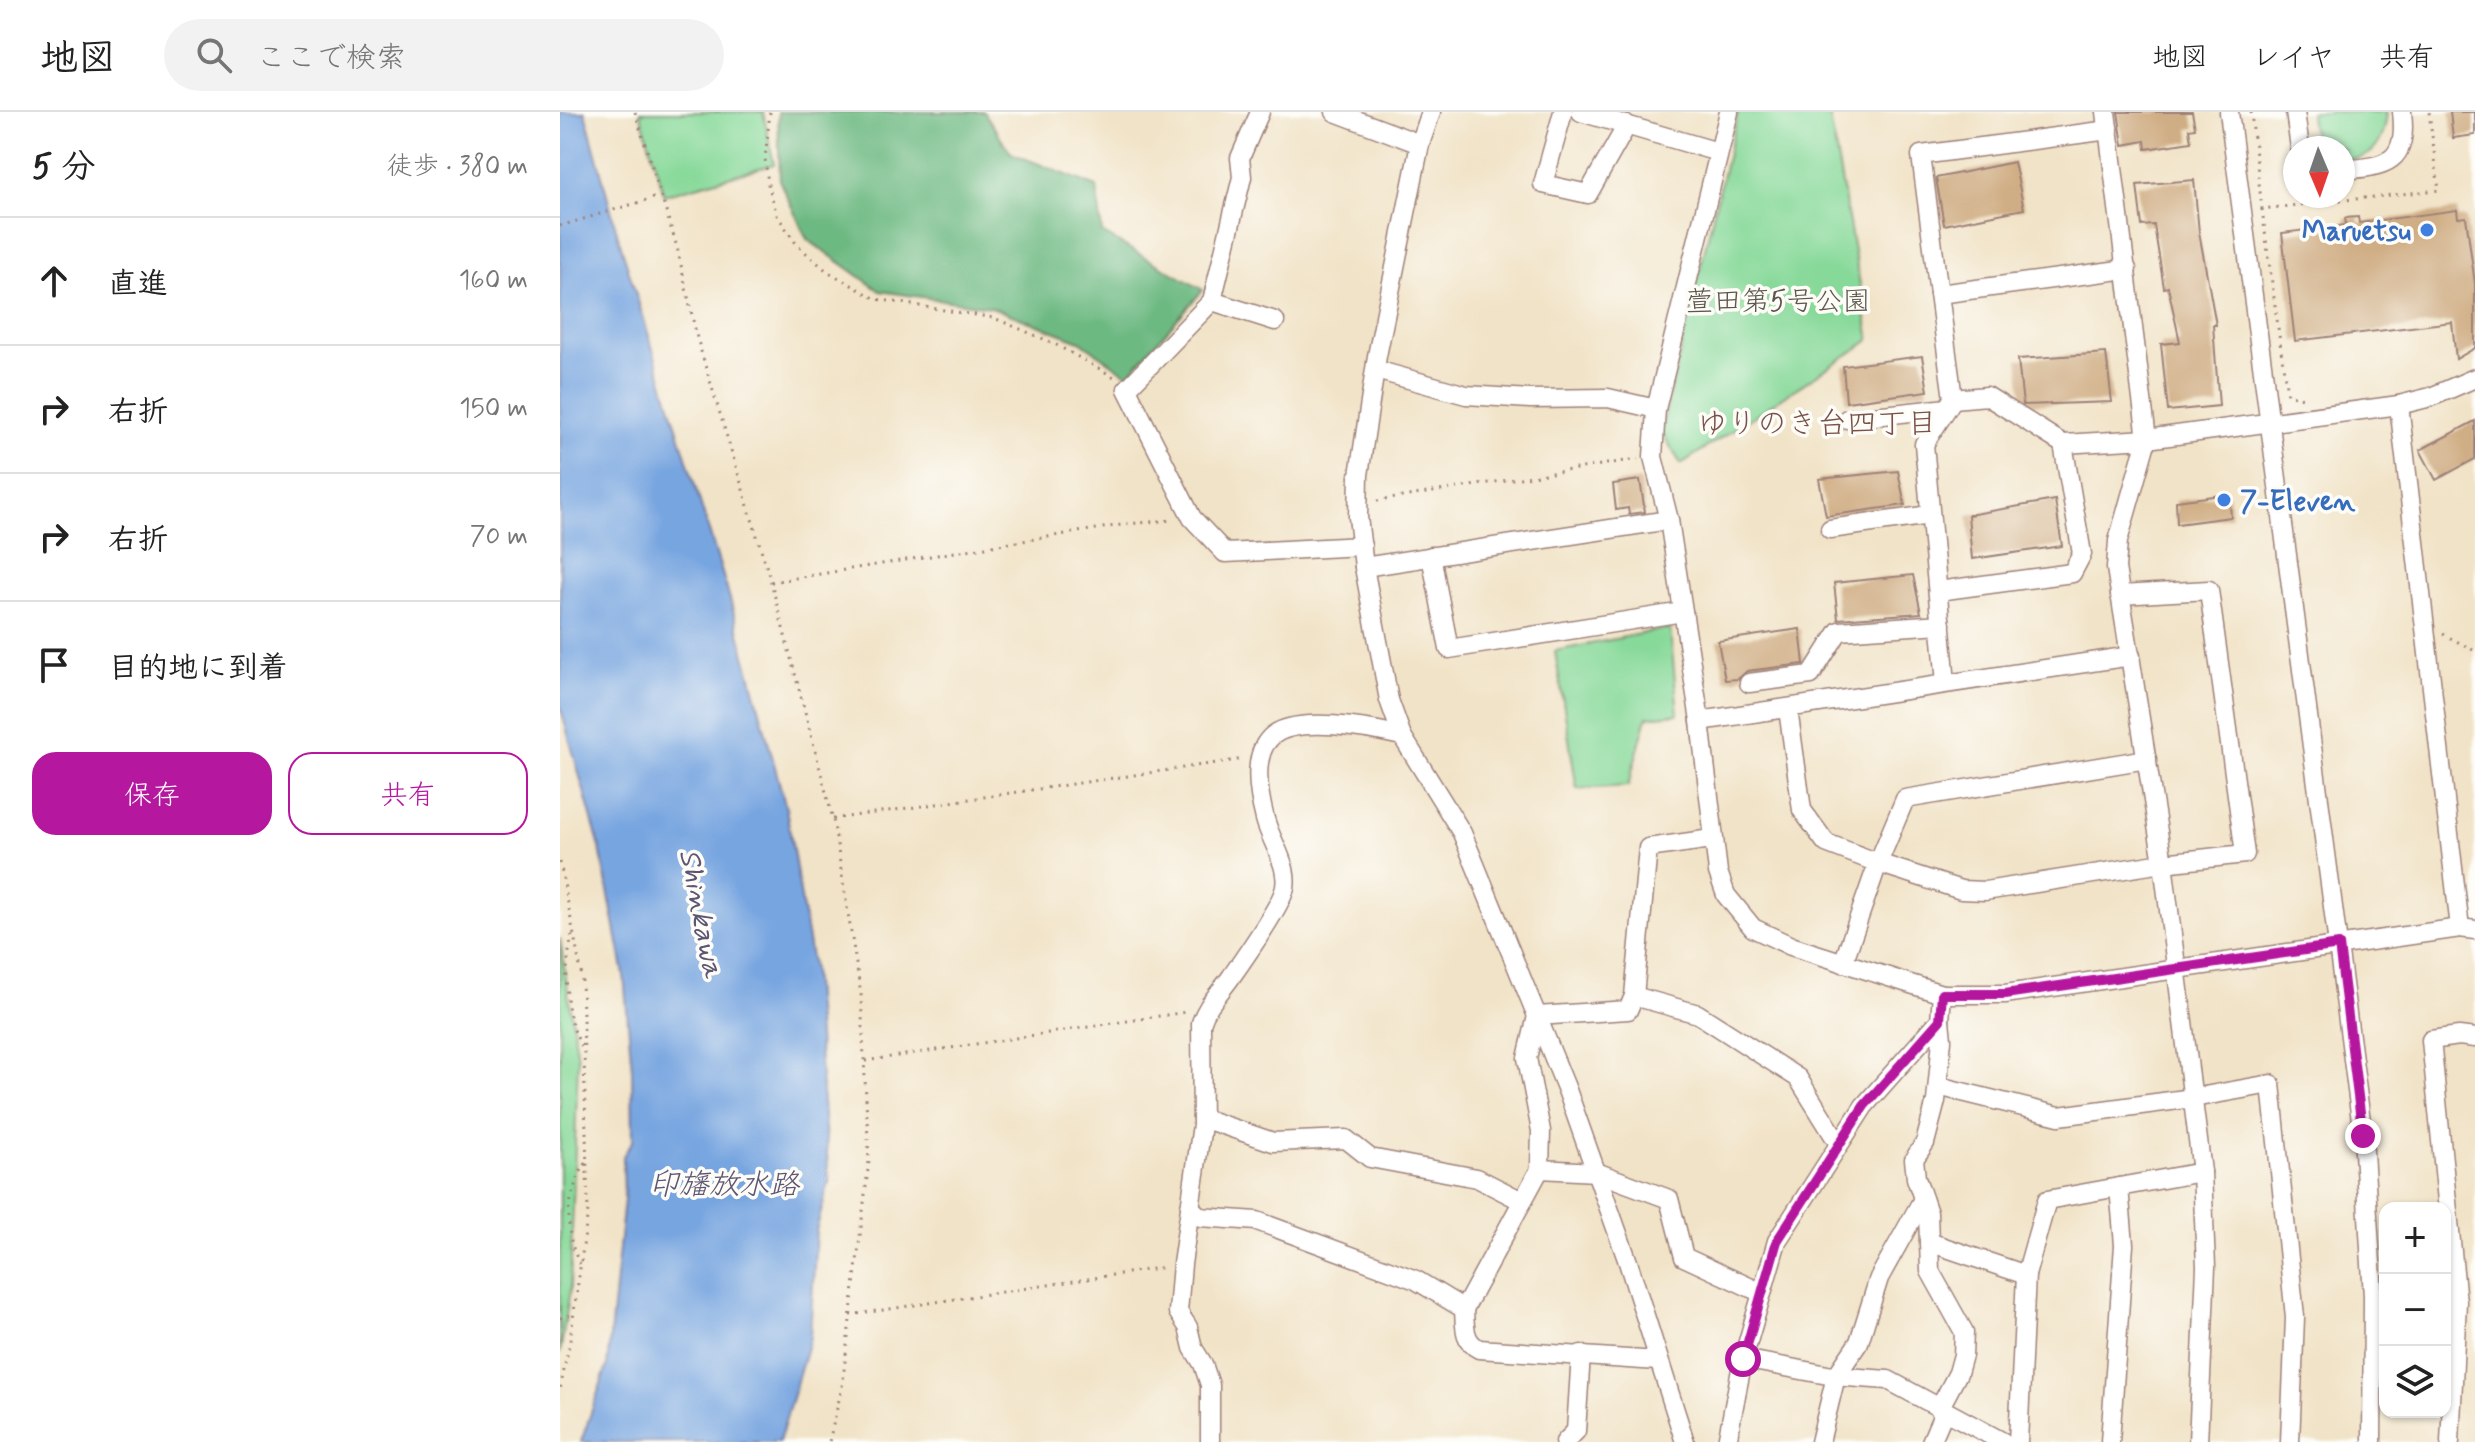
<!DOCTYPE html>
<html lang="ja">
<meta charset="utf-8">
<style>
:root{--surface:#fff;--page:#f2f2f2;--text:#222;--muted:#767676;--line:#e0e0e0;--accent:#b5179e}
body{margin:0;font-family:Mynerve,"Klee One",sans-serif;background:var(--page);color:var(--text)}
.controls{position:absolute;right:24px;bottom:24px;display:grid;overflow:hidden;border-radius:16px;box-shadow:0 2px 6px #0004}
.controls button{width:72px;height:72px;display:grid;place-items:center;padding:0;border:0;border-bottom:2px solid var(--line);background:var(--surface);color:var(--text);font:40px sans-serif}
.compass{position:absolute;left:1723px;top:24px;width:72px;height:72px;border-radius:50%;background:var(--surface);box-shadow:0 2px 6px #0004;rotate:178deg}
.stop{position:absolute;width:24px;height:24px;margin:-18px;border:6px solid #b5179e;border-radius:50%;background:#fff}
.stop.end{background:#b5179e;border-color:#fff;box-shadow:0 2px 8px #0008}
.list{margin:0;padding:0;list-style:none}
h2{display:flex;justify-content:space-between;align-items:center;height:104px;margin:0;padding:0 32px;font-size:34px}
h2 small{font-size:26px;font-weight:400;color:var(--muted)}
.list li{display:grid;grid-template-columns:52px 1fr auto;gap:24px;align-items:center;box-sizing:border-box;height:128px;padding:0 32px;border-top:2px solid var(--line)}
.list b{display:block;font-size:30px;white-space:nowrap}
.list em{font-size:26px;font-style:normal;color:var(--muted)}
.actions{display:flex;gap:16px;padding:24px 32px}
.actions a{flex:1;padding:18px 0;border:2px solid var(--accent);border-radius:24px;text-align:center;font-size:28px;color:var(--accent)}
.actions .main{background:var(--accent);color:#fff}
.icon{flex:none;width:44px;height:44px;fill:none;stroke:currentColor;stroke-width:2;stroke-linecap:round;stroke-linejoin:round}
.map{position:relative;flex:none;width:1915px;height:1330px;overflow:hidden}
header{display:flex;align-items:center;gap:48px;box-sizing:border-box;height:112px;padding:0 40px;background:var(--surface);border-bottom:2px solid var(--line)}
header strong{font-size:38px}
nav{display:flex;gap:44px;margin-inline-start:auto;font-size:28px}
.search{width:560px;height:72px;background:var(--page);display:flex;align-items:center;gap:20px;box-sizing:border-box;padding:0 28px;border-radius:44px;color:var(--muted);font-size:30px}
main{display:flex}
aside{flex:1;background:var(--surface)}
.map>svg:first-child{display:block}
</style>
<header>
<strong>地図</strong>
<div class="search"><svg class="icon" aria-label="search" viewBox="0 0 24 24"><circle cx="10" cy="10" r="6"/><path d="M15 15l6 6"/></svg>ここで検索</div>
<nav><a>地図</a><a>レイヤ</a><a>共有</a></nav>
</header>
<main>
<aside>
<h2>5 分<small>徒歩 · 380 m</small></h2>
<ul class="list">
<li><svg class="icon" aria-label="ahead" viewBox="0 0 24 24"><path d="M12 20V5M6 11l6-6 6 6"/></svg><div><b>直進</b></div><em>160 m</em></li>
<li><svg class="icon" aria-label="right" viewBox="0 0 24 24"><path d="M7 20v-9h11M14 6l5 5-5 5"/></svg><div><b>右折</b></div><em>150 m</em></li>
<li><svg class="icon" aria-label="right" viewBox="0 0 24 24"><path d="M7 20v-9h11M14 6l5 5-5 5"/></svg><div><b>右折</b></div><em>70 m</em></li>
<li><svg class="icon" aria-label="arrive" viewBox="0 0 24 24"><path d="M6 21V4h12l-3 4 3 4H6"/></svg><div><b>目的地に到着</b></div></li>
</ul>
<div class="actions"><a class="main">保存</a><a>共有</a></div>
</aside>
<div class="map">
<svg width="1915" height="1330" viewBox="0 0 1915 1330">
<rect width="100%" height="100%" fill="#fdfcf7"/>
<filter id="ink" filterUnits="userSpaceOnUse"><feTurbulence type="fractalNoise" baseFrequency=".0125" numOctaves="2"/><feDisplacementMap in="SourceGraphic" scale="16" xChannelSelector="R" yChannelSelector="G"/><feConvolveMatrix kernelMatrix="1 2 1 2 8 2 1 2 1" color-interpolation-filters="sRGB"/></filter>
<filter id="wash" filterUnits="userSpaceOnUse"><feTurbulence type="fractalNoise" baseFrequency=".006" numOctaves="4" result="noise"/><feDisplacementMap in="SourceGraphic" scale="32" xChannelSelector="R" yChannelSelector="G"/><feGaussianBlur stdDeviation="1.8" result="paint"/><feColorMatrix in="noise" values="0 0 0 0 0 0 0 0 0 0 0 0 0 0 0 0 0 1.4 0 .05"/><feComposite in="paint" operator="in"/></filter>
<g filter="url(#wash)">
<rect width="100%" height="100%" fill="#f1e3c7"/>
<g fill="#87d99a" stroke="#687c62" stroke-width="2">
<polygon points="80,0 203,0 214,52 104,83"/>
<polygon points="1178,0 1269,0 1310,228 1121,352 1101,319"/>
<path d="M1750,0H1827C1825,27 1815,51 1783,46V36C1757,36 1751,25 1750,0Z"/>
<polygon points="1110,516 1118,602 1087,605 1068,674 1017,677 995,539"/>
<polygon points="0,826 18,947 10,1178 0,1242"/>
</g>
<polygon fill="#6db982" stroke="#5c6c56" stroke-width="2" points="218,0 424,0 451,41 537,75 542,121 643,178 568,263 520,229 431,195 320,179 247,127 220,70"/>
<polygon fill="#77a5e0" stroke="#606286" stroke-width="2" points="0,0 25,0 58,124 170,487 226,696 253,858 269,1069 256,1119 250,1225 219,1330 21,1330 47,1254 64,1087 63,1044 73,1029 72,958 64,863 40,736 0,594"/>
<g id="blocks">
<g fill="#d0ae85">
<polygon points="1558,0 1632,0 1635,16 1629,17 1631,30 1586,37 1585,29 1563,33"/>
<polygon points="1890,0 1915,0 1915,23 1893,26"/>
<polygon points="1454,50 1464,97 1384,113 1376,66"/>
<polygon points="1634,68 1639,120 1656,213 1653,213 1659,294 1608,299 1601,232 1620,230 1608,175 1604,176 1594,113 1582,114 1577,73"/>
<polygon points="1897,98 1898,106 1906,105 1915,172 1915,236 1896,247 1892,210 1735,229 1722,121 1786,113 1785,106 1798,105 1799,111"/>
<polygon points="1546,241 1552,290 1463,293 1458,247"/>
<polygon points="1362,244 1368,279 1286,290 1283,254"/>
<polygon points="1915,309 1915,347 1876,368 1860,338"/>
<polygon points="1338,359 1345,393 1266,404 1259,367"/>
<polygon points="1080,368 1085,400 1069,402 1068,396 1056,398 1053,372"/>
<polygon points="1669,382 1671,405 1617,412 1616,389"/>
<polygon points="1495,388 1502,434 1412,447 1408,403"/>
<polygon points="1353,463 1361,501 1278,507 1274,471"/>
<polygon points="1240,517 1244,552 1187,559 1178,567 1165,568 1158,529"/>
</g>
</g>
</g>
<g filter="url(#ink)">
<use href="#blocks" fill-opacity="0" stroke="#9e8179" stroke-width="2"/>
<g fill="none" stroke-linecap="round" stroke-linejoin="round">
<defs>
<g id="minor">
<polyline points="700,0 680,46 682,65 652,189 567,277 632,406 665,441 802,434"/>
<polyline points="775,0 860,32"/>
<polyline points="1003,0 983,72 1028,82 1067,13"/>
<polyline points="1021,0 1158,40"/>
<polyline points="1169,0 1096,297 1093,345 1109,408 1140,609 1158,760 1166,783 1193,816 1231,834 1382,882 1445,882 1900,816 1915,818"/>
<polyline points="1546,0 1587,327 1558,429 1556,456 1603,751 1642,1060 1646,1155 1638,1330"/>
<polyline points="1669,0 1803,1024 1813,1184 1812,1330"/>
<polyline points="1735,0 1740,36"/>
<path d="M1783,58C1827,54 1848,51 1842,0"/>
<polyline points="1379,182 1361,43 1549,18"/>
<polyline points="652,189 715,209"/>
<polyline points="816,258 906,283 970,287 1048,286 1096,297"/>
<polyline points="1393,287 1427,284 1503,332 1587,327 1839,293 1871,285 1915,266"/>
<polyline points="1839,293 1900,816"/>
<polyline points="1287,307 1387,296"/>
<polyline points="1270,417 1370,403"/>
<polyline points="871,444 889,537 1123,500"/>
<polyline points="804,455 1109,408"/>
<polyline points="1378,479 1512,461 1522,442 1503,332"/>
<polyline points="1189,571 1251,563 1279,519 1381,512"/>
<polyline points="1386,571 1364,332 1393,287 1379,182 1567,157"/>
<polyline points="1228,597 1242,698 1266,731 1318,751 1401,778 1425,779 1603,751 1685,742 1649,478 1560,483"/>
<polyline points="1140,609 1571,544"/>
<polyline points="842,624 829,588 804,455 798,405 799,363 817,244 860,32 871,0"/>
<polyline points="1283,851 1318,751 1345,687 1587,647"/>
<polyline points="1074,884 1138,902 1238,966 1279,1032"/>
<polyline points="977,904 1068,898 1074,884 1088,736 1152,727"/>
<polyline points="1378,974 1499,1004 1633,986 1711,972 1735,1205 1730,1330"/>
<polyline points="642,1006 713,1030 786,1027 810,1046 917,1066 962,1089"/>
<polyline points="980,1057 1036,1060 1109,1087 1124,1145 1202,1181"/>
<path d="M630,1095L640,1105L697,1109L856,1168L904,1197C905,1213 903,1229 919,1237L1098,1249"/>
<polyline points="1369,1130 1466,1163"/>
<polyline points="904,1197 980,1057 981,1019 967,946 977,904"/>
<polyline points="1183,1247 1273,1264 1328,1268 1443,1330"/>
<polyline points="1379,1297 1398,1261 1403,1243 1404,1220 1370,1159 1368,1101 1356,1066 1354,1047 1365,1031 1376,989 1382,928 1380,908"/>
<path d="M650,1330V1273L643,1252L633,1236L628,1215L618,1200L622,1152L642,1013L641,911C647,892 660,881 671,865C685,845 714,804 723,782C733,758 711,731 705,707C699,684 691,644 711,625C735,602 812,617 842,624L902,721L977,904L1007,978L1068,1150L1125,1330"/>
<polyline points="1005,1330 1016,1319 1021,1242"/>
<polyline points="1167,1330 1183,1247 1217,1129 1304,994 1380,908 1382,882"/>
<polyline points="1260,1330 1276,1264 1299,1230 1319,1166 1363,1087"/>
<polyline points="1371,1330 1384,1300"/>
<polyline points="1458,1330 1466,1163 1487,1088 1642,1060"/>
<polyline points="1550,1330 1564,1133 1559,1075"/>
<polyline points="1890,1330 1897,1190 1871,928 1899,924 1915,926"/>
</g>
</defs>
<use href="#minor" stroke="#9e8179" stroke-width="21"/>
<g stroke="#9e8179" stroke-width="3" stroke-dasharray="2 6" stroke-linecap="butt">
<polyline points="75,0 117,135 137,226 211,470 273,707 301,883 309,1049 282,1275 269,1330"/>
<polyline points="210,0 205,46 208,72 217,103 237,133 267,159 316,187 434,206 491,230 556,266"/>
<polyline points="1691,0 1702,97 1879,78 1869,0"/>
<polyline points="1702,97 1727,282 1747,287"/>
<polyline points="0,114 100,84"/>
<polyline points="817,389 1078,347"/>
<polyline points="211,470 567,412 613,408"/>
<polyline points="1883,522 1915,539"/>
<polyline points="273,707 684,647"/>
<polyline points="0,750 22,865 28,1099 10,1228 0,1278"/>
<path d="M12,823C4,861 2,906 25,939"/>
<polyline points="305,949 626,900"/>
<path d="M20,1152C2,1119 7,1082 26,1050"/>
<polyline points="290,1203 606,1155"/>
<polyline points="0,1206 12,1203"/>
</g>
<use href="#minor" stroke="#fff" stroke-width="18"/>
</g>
</g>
<g fill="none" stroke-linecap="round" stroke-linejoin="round" filter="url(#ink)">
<polyline stroke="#b5179e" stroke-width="10" points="1183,1247 1217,1129 1304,994 1380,908 1382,882 1445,882 1779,833 1803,1024"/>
</g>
<g fill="#3f7fe0" stroke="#fdfcf7" stroke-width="3">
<circle cx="1867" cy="118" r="8"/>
<circle cx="1664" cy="388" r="8"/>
</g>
<g text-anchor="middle" stroke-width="7" stroke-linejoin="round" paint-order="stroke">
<g font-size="28" font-weight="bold" fill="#366cbe" stroke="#fdfcf7" text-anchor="end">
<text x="1851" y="128">Maruetsu</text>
<text x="1680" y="398" text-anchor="start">7-Eleven</text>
</g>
<g font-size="28" fill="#5c574c" stroke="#fdfcf7">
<text x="1218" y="198">萱田第5号公園</text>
</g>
<g font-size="30" fill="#79514a" stroke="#fdfcf7">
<text x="1257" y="321">ゆりのき台四丁目</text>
</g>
<g font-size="30" font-style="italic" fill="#5c5573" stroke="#fdfcf7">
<text transform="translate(142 801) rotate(79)" y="10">Shinkawa</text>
<text x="164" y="1082">印旛放水路</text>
</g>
</g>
</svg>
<div class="controls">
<button>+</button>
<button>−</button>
<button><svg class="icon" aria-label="layers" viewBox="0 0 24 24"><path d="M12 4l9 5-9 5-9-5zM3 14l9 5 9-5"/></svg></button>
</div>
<svg class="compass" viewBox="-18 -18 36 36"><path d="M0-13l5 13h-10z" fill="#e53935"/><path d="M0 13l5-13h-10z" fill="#767676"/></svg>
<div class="stop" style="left:1183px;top:1247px"></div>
<div class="stop end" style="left:1803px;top:1024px"></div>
</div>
</main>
